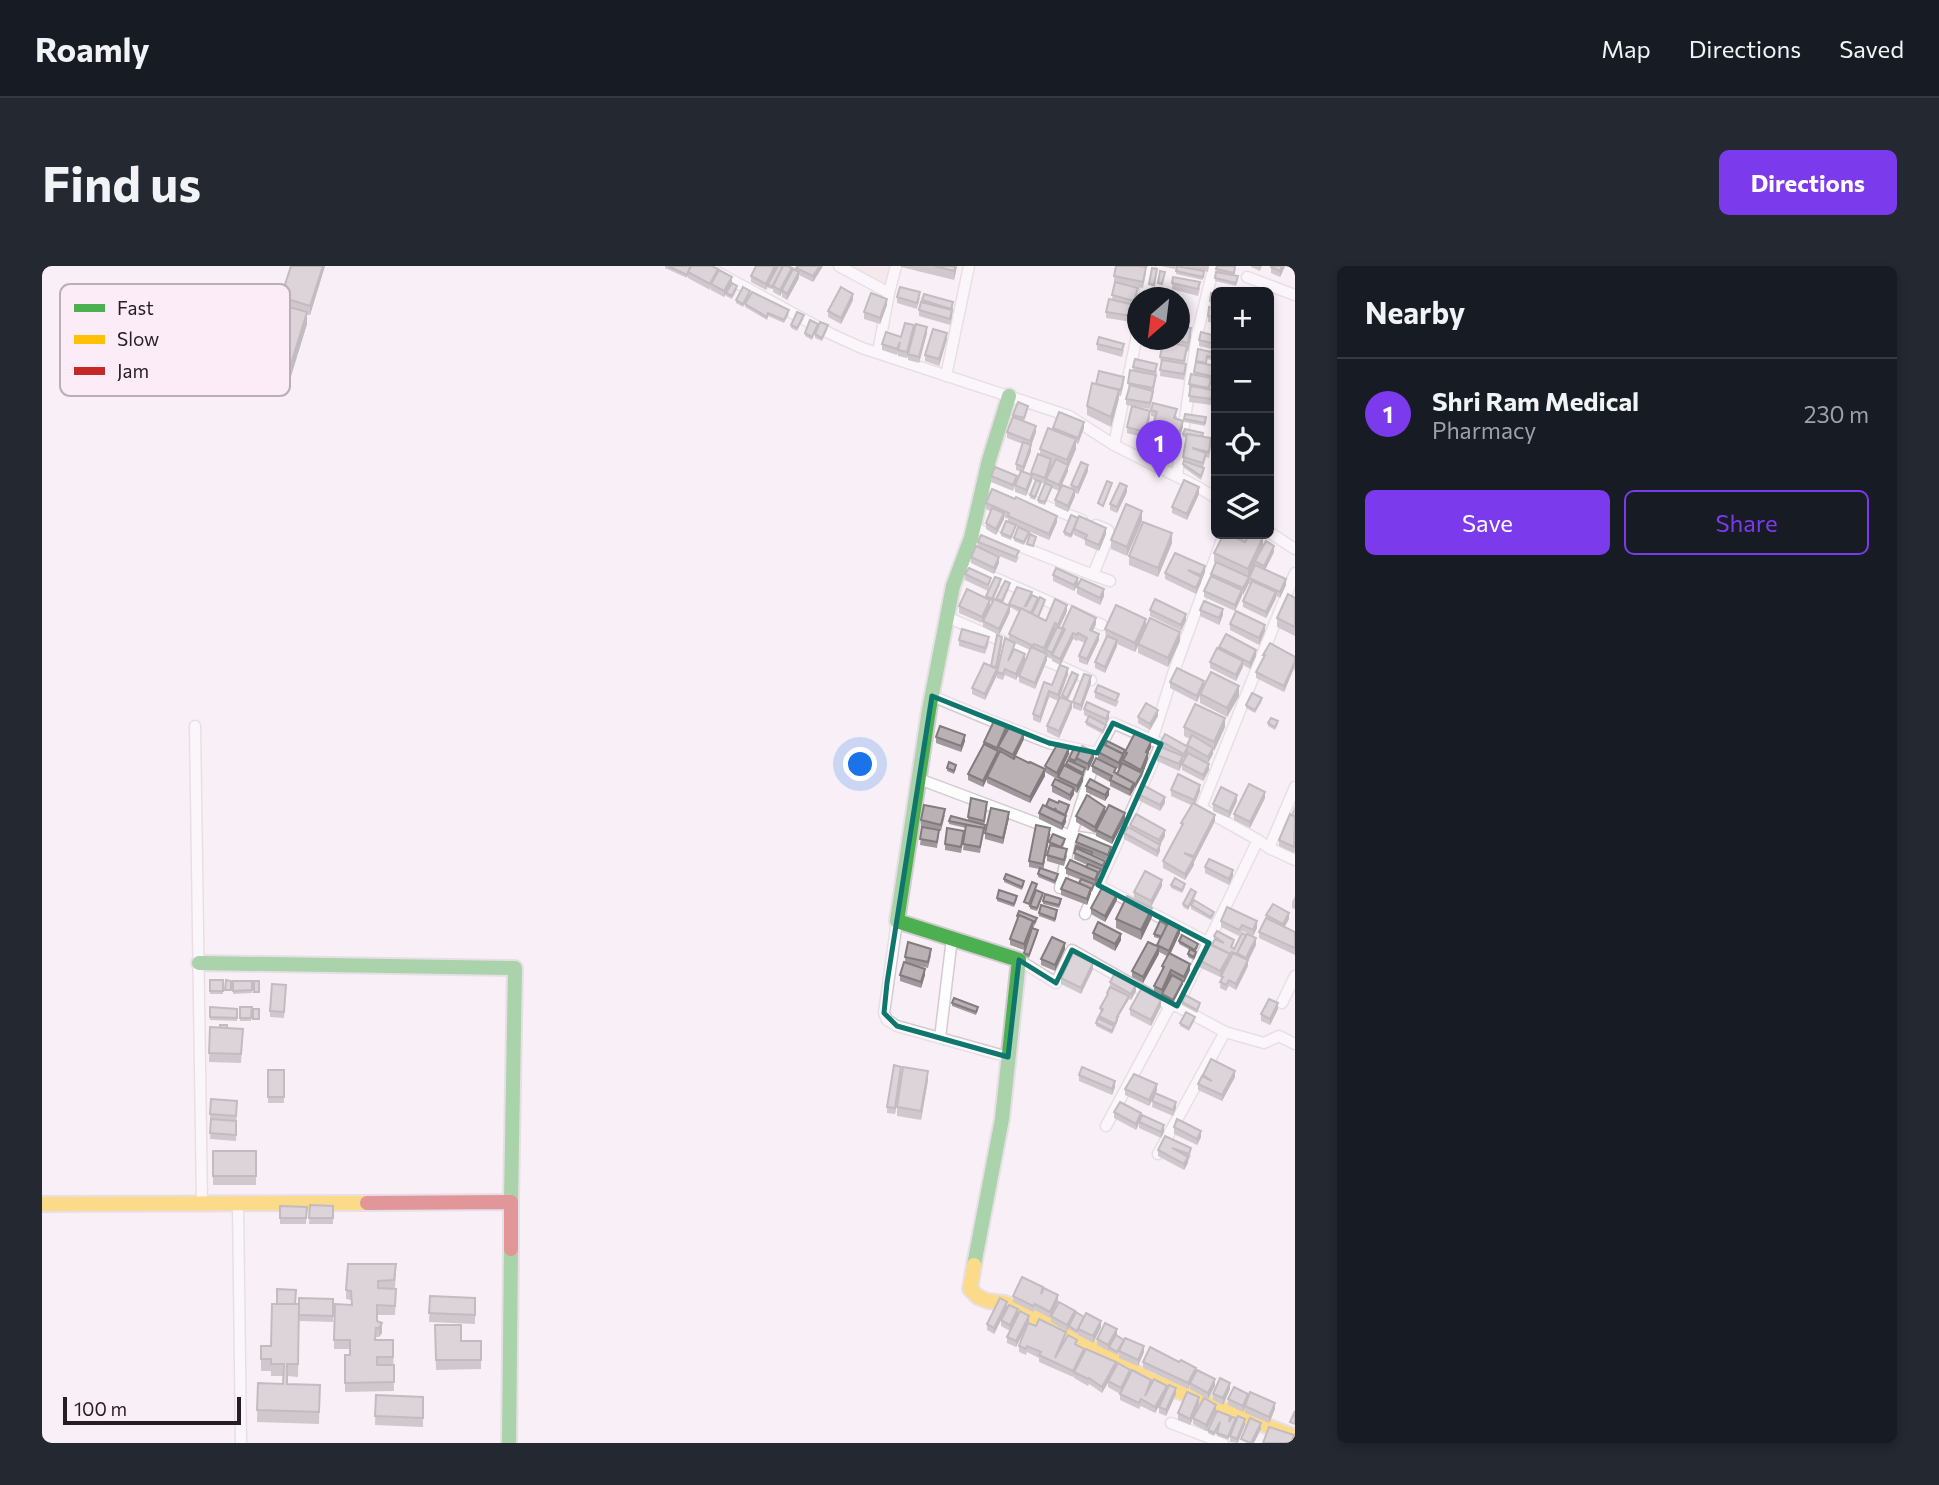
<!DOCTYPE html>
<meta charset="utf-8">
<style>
:root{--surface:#171b24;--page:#242831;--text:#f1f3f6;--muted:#9ea1a6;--line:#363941;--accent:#7c3aed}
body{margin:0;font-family:Commissioner,sans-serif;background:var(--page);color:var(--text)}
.controls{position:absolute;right:21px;top:21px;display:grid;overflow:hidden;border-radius:10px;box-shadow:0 4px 10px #0003}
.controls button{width:63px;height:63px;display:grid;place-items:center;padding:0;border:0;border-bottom:2px solid var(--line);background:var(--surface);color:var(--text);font:35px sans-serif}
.compass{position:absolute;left:1085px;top:21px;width:63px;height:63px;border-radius:50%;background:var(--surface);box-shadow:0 4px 10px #0003;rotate:208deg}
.scale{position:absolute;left:21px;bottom:18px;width:178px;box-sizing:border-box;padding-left:7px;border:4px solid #261d23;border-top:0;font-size:19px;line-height:24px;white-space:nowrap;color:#261d23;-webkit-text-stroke:5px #fcecf7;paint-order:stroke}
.you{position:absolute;left:819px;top:499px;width:24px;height:24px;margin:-18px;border:5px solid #fff;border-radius:50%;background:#1a73e8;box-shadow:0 0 0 10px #1a73e833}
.badge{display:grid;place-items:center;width:46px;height:46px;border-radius:50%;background:var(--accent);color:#fff;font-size:23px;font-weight:700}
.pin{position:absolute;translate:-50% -58px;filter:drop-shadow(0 2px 4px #0008)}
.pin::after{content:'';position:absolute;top:37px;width:24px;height:21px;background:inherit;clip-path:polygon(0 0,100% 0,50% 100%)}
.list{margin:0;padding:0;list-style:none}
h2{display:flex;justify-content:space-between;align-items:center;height:91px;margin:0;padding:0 28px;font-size:30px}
h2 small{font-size:23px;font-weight:400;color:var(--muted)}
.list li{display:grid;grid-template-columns:46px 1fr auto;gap:21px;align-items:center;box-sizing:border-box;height:112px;padding:0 28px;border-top:2px solid var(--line)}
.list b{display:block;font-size:26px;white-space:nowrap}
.list p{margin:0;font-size:23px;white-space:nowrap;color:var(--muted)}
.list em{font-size:23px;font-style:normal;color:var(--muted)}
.actions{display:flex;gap:14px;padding:21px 28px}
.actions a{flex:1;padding:16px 0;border:2px solid var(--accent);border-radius:10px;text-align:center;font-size:24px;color:var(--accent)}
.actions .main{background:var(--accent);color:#fff}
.icon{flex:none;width:38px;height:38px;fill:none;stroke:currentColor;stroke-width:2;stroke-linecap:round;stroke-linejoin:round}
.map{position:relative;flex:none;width:1253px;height:1177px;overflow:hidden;border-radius:10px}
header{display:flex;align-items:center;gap:42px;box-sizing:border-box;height:98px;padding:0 35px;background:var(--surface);border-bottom:2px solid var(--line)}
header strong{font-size:33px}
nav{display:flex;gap:38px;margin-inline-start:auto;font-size:24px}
.intro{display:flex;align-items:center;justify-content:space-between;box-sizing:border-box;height:168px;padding:0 42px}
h1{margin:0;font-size:49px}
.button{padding:18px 32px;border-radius:10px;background:var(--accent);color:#fff;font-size:24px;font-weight:700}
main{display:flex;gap:42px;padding:0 42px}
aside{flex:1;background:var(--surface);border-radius:10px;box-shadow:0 4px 10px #0003}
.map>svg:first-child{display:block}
</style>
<header>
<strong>Roamly</strong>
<nav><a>Map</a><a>Directions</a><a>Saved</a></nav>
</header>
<div class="intro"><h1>Find us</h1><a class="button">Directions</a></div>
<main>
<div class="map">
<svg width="1253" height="1177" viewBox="0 0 1253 1177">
<rect width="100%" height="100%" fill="#f8f0f6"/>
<polygon fill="#f1e0dd" points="797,0 854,0 847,27"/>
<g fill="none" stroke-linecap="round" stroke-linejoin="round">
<defs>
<g id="street">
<polyline points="664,0 789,68 820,82 1027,150 1072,179 1156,221 1174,232"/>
<polyline points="797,0 847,27 836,86"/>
<polyline points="1205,11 1253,29"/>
<polyline points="847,27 854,0"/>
<polyline points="1102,32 1108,0"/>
<polyline points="904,110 927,0"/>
<polyline points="1072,179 1096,65"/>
<polyline points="1135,209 1155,69 1172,0"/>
<polyline points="942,217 1040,254"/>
<polyline points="1054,259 1066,264 1067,269 1051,309 1068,315"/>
<polyline points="932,262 1051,309"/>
<polyline points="1227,266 1253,283"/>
<polyline points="919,297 1060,359"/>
<polyline points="905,351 1049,414"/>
<polyline points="890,430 945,453 1007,477 1055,487 1071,457 1119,478 1072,584 1050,573 1029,570 1018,622"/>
<polyline points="153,460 160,938"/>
<polyline points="1110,474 1131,408 1182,268"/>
<polyline points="877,513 1029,570 1054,491"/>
<polyline points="1216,574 1159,542 1253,307"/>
<polyline points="1227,582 1253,594"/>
<polyline points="1056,619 1167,677"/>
<polyline points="1043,648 1072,584"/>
<polyline points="855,655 842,747 845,754 855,760 966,791"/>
<polyline points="977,694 1014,717 1030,684 1128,740 1135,740 1183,766 1116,888"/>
<polyline points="1240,737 1253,710"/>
<polyline points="1135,740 1216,574 1227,582 1253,521"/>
<polyline points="1183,766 1222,777 1237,770 1253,778"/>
<polyline points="898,772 910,672"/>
<polyline points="1064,860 1128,740"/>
<polyline points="196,938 199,1177"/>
<polyline points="1129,1157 1181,1177"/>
</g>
<g id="fast">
<polyline points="157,697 473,702 469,936"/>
<polyline points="932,999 960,853 977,694 855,655 887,444 911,320 929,272 947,194 967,130"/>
<polyline points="467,1177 469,983"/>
</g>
<g id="slow">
<polyline points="0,938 325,937"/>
<polyline points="932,999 928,1023 936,1031 946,1035 963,1037 1026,1068 1108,1114 1253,1171"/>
</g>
<polyline id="jam" points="325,937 469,936 469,983"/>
</defs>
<use href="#street" stroke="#d4cbd2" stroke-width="13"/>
<use href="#fast" stroke="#d4cbd2" stroke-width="18"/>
<use href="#slow" stroke="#d4cbd2" stroke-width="18"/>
<use href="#jam" stroke="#d4cbd2" stroke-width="18"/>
<use href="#street" stroke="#fefdfe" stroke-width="10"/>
<use href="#fast" stroke="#4caf50" stroke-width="14"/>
<use href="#slow" stroke="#ffc107" stroke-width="14"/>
<use href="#jam" stroke="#c62828" stroke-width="14"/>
</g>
<g fill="#a0989b" fill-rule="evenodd">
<polygon points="249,0 283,0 268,49 265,49 265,58 249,110 215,101 215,89 239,39 239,31"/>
<polygon points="623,0 670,0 676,6 690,17 695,23 690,33 684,30 684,28 682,31 669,24 669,21 668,24 646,12 646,9 645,12 623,2"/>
<polygon points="735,0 735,1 750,6 754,4 754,2 781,0 771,16 757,9 757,12 745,34 740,31 740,26 738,30 731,26 731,23 726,22 726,19 724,24 709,16 709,10"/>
<polygon points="859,0 915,0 912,14 859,1"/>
<polygon points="1074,0 1106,0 1106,1 1103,1 1104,7 1101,22 1075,16 1096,28 1092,41 1090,56 1064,52 1064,46 1070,33 1073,16 1072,16 1072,10"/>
<polygon points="1118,0 1134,0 1133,3"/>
<polygon points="1135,0 1162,5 1161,14 1134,8"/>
<polygon points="1141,0 1167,0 1166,6"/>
<polygon points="1175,0 1194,0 1192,9 1196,13 1194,20 1173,15"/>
<polygon points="1209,0 1220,0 1218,5 1209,1"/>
<polygon points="1243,0 1238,11 1229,7 1229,1"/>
<polygon points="1131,11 1158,22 1156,30 1130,23"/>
<polygon points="1169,27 1174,28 1174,39 1168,38"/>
<polygon points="708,28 701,41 694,37 694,34"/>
<polygon points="108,31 98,76 87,74 87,67"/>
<polygon points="855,31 878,32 875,43 855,37"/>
<polygon points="811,34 799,58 786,51 786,45"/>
<polygon points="880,34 911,42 908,59 877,50 877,44"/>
<polygon points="139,35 128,78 113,74 113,65"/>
<polygon points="703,38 747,48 742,57 726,50 725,54 703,41"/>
<polygon points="845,39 838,58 822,53 822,46"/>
<polygon points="1174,43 1174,57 1166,56 1166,50"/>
<polygon points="195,45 183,98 155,92 155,83"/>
<polygon points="762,52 755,65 749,62 749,59"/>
<polygon points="776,58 770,74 763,70 763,67"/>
<polygon points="872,59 865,92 856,90 856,86 855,89 840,84 840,78 859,71"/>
<polygon points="786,62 780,75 773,72 773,68"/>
<polygon points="885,67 877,97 866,94 866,88"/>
<polygon points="1174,70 1174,84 1157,80 1157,74"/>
<polygon points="1149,71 1146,86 1145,85 1143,98 1144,104 1142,114 1118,110 1119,97 1118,91 1120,80 1099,75 1099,74 1138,74"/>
<polygon points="905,73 897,100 883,95 883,89"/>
<polygon points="1055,78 1082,84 1080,91 1055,84"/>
<polygon points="1156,83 1174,87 1174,95 1165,93 1164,98 1174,100 1173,117 1169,116 1168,124 1171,130 1169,139 1147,136 1148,124 1147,124 1147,118 1152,109"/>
<polygon points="1091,101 1115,105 1111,131 1108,143 1090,140 1108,151 1103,172 1085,167 1085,161 1090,140 1084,139 1084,133 1087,123 1086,117 1091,105"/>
<polygon points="1082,117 1079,130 1077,130 1069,161 1045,149 1045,140 1054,118"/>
<polygon points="986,143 982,155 994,166 989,180 989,185 981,206 989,209 998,188 998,183 1011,164 1011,162 1042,162 1036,178 1034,177 1034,183 1026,202 1026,205 1017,225 1010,222 1003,239 996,237 996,234 1003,218 999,216 999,219 993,234 988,232 988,229 994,215 990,213 984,230 973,226 973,220 971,225 949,216 949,210 975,216 979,206 974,204 974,198 981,178 965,172 965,166 971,152 971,149"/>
<polygon points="1109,144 1135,150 1134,153 1141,161 1136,176 1132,175 1132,179 1127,192 1102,182 1102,176 1110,164 1113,151 1109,150"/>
<polygon points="1143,148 1164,151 1163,160 1142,156"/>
<polygon points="1141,168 1169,179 1167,192 1164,191 1161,202 1162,205 1159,214 1141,201 1141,191 1145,172 1141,171"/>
<polygon points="1046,205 1036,228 1033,227 1033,230 1026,246 1013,240 1013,234 1029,222 1029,219"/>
<polygon points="1085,226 1075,247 1068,244 1068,238"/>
<polygon points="1157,228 1145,254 1130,247 1130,241"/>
<polygon points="944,237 1015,256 1007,274 974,260 969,274 959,270 959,267 966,255 966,253 962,251 962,253 954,269 944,263 944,257 948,245 944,243"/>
<polygon points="1029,249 1064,268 1057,285 1043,279 1043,274 1032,269 1032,267 1029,272 1022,269 1022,266"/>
<polygon points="1100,255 1085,290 1069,283 1069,274"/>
<polygon points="987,269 982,279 972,275 972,272"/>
<polygon points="936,276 977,291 974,297 943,284 957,297 952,308 929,297 929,291 936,281"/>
<polygon points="1130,277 1116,311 1087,299 1087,290"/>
<polygon points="1221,279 1232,286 1223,304 1244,319 1238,332 1234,330 1234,332 1224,352 1201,341 1201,335 1209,319 1207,318 1207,312 1213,298 1207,311 1207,317 1201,329 1200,328 1193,345 1162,331 1162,325 1174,297 1172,296 1172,287"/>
<polygon points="1163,306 1154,328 1123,313 1123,307"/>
<polygon points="923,308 949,312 946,325 923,314"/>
<polygon points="1011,309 1036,318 1032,325 1011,315"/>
<polygon points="959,316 952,333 954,334 968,320 961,337 967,340 967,338 990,329 990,348 1003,337 997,351 1004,355 1025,345 1017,362 1020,363 1020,362 1054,358 1051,365 1057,374 1045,399 1037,396 1037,390 1043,377 1036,374 1035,375 1031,373 1019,399 1026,408 1018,431 1020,432 1020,429 1036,412 1026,434 1030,442 1017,472 1005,466 1005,460 1016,435 1007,431 998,457 991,454 991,448 1010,419 1018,399 1010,395 1010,392 1010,393 1005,391 1005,394 993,423 977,416 977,410 988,384 973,377 972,383 983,394 974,414 963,409 961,414 955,412 955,406 967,374 967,368 977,346 968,341 968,346 957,369 941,361 941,355 950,336 948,335 948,340 940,357 917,347 917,340 944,332 944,330"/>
<polygon points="1035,321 1062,330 1058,339 1035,328"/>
<polygon points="1253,332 1253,370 1235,361 1235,352"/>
<polygon points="1108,344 1144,354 1139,365 1108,350"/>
<polygon points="1158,344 1181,349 1177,359 1158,350"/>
<polygon points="1188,358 1223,365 1217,379 1188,364"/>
<polygon points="1104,361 1138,375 1126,401 1096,387 1096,380 1093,386 1075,378 1075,380 1063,407 1053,402 1053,396 1064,373 1063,363"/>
<polygon points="917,374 947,377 943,388 917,380"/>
<polygon points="960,377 955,404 955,409 943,434 930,428 930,422 949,400"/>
<polygon points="1177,381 1214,390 1208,403 1201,399 1194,415 1168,402 1168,396 1177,383"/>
<polygon points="1221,389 1253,391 1253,407 1252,402 1242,426 1214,412 1214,406 1221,392"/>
<polygon points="1128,416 1162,419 1197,430 1185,451 1158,437 1158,430 1155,436 1128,422"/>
<polygon points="1049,417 1039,445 1031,442 1031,436"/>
<polygon points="1053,426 1077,435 1074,441 1053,432"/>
<polygon points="1220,435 1213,447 1204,442 1204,439"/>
<polygon points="1042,443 1067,452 1061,468 1044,459 1044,456 1046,451 1042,449"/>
<polygon points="1116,450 1108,464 1096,457 1096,451"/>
<polygon points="1226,457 1236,458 1233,464 1226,460"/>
<path d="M1142,461H1183L1172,485L1171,484V488L1166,497L1167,504L1161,515L1140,504V498L1137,505L1115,495V489L1119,481V475L1145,480L1148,473L1142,470ZM1146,486L1160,494L1141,497V493L1142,494Z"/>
<polygon points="965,465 982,473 974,490 1003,510 988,537 945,517 945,513 941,521 926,514 926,508 942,478 942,476"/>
<polygon points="894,471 923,475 919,486 894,477"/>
<polygon points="1109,482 1106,487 1106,493 1100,510 1093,522 1092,522 1088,530 1068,520 1068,516 1050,506 1050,500 1075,508 1081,498 1081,495 1077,503 1056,492 1056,486"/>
<polygon points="1027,488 1015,513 1003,506 1003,500"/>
<polygon points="1027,492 1052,492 1046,505 1043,503 1041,509 1041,515 1035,527 1032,525 1032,528 1028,535 1010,526 1010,519 1016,514 1016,511 1024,500"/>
<polygon points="905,502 914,502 912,508 905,505"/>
<polygon points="1044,520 1067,529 1063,535 1044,526"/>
<polygon points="1129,524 1158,525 1153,538 1173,555 1152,596 1152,599 1143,614 1121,602 1121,595 1139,563 1139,557 1149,539 1129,530"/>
<polygon points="1096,528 1123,537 1118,545 1096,534"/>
<polygon points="1223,532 1208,562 1192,554 1192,548"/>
<polygon points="1195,535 1187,552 1171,545 1171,538"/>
<polygon points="1004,540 1027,542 1024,550 1024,556 1020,564 997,553 997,547"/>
<polygon points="1253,540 1253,586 1252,587 1237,580 1237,574 1250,549 1250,546"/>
<polygon points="945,542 938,587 921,584 924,562 907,558 907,555 926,555 926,551"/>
<polygon points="1063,546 1083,553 1070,578 1054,570 1054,565 1053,567 1034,556 1034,550"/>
<polygon points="903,549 899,565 897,565 895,582 878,579 880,561 879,561 879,554"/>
<polygon points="967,552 961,578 943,573 943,567"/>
<polygon points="1088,559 1123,570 1118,579 1118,585 1115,591 1082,573 1082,567 1088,562"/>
<polygon points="1008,568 1001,603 1016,611 1013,618 996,611 997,603 987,601 987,595"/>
<polygon points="922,571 919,587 903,584 903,578"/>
<polygon points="1007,576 1023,576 1020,582 1025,590 1022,600 1005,595 1005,589 1008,580"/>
<polygon points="1034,576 1069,587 1066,595 1050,588 1063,602 1061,606 1059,605 1053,620 1052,620 1050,626 1049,626 1045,639 1019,629 1019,623 1037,617 1039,614 1024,608 1024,602 1044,601 1045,599 1032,593"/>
<polygon points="1163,601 1191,610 1187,619 1163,607"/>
<polygon points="962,613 982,618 980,624 962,616"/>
<polygon points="1129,619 1143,621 1140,627 1129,622"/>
<polygon points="1120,620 1109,641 1092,632 1092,626"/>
<polygon points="1154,629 1149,639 1172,649 1169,654 1149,643 1149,639 1146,644 1141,641 1141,638"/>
<polygon points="1001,630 995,645 988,643 988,640"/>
<polygon points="1253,630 1253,643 1250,642 1250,636"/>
<polygon points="955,632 975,633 972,641 955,635"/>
<polygon points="1075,634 1063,656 1049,648 1049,642"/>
<polygon points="1001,635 1019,636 1017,642 1001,638"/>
<polygon points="997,647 1015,647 1013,656 997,650"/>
<polygon points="1224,649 1247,653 1242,661 1253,666 1253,689 1217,672 1217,666 1224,653"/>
<polygon points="975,650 995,655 991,662 996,667 987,692 982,690 982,687 989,666 982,684 968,679 968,673 975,653"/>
<polygon points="1110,651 1099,674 1074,662 1074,653"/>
<polygon points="1179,655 1215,662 1211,670 1200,665 1197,670 1179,661"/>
<polygon points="1051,667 1079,674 1073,685 1051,673"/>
<polygon points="1138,667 1128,688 1148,704 1131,737 1120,731 1120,729 1112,726 1112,720 1120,704 1120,700 1125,690 1117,686 1101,717 1090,711 1090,705 1115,681 1118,673 1112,671 1112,668"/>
<polygon points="1172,670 1192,677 1190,682 1192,683 1214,679 1206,695 1206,700 1194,724 1187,720 1184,725 1178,722 1179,710 1180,708 1178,711 1157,701 1157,694 1170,679 1172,674"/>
<polygon points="1137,675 1156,681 1153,686 1154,689 1152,694 1146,691 1146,688 1148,684 1137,678"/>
<polygon points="1023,683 1013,705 999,699 999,693"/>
<polygon points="889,689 886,702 867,698 883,709 879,722 858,715 858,709 863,696 863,691"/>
<polygon points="1051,703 1039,728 1019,718 1019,712"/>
<rect x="168" y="714" width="13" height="14"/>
<polygon points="191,715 210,715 210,727 191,728"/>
<polygon points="1068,716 1094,725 1089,734 1087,733 1076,751 1076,754 1070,768 1054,760 1054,757 1057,752 1060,746 1058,745 1058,742 1065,730 1065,727 1068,722"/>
<polygon points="244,725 242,752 228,751 228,745"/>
<polygon points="1140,736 1158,740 1155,747 1140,739"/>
<polygon points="910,737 936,744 934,749 910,740"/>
<polygon points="1119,740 1109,760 1088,749 1088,743"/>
<polygon points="168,741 195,743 195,755 168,754"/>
<polygon points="198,741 210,741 209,755 198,755"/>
<polygon points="1236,743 1228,759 1219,755 1219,748"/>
<polygon points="1153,754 1147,765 1138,760 1138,757"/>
<polygon points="168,761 201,763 199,797 167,796"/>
<rect x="226" y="804" width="16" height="33"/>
<polygon points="859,807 853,848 845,847 845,841"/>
<polygon points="1037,809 1073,821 1070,829 1037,815"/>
<polygon points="1161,809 1193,811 1180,835 1156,824 1156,818"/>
<polygon points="886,814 879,854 855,850 855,841"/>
<polygon points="1083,823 1115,824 1114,827 1134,842 1131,850 1110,841 1111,833 1107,840 1083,829"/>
<polygon points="195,835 194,875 168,873 169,854 168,854 168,848"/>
<polygon points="1072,846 1099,850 1122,866 1119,872 1097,862 1097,858 1094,864 1072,852"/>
<polygon points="1132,861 1159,871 1155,879 1132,868"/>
<polygon points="1123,870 1149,889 1142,904 1116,890 1116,884"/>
<rect x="171" y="885" width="43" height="34"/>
<polygon points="268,939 291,940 291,958 267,958"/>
<polygon points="238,940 265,941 264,958 238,958"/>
<polygon points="354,1007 353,1023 354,1032 353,1049 335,1049 335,1055 340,1067 337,1071 334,1071 334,1074 351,1074 352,1125 303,1126 303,1089 308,1089 308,1083 292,1083 292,1074 309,1039 309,1034 304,1033 304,1024"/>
<polygon points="1001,1025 1016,1035 1008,1052 993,1044 991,1046 971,1036 971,1030"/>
<polygon points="388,1030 433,1032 433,1058 387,1056"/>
<polygon points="291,1033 291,1056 257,1055 256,1111 245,1110 245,1118 278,1119 277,1158 215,1156 216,1117 241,1118 241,1110 229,1110 229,1105 219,1105 219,1080 229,1080 253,1038"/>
<polygon points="965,1041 987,1056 986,1057 1024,1072 1035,1079 1042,1088 1074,1099 1109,1118 1134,1128 1124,1150 1117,1147 1117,1141 1119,1136 1113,1147 1099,1140 1097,1143 1078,1134 1078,1128 1066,1121 1066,1117 1060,1127 1047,1118 1046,1120 1032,1112 1032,1109 1031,1111 997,1096 997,1092 985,1086 984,1089 977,1086 977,1080 985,1060 974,1081 965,1077 965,1071 968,1065 959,1060 959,1054 952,1068 945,1064 945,1058"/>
<polygon points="1033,1049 1059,1061 1051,1077 1036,1069 1036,1066 1035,1068 1027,1063 1027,1062 1025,1065 1009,1056 1009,1050"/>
<polygon points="393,1059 419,1075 439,1075 439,1103 394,1104"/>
<polygon points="1075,1069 1074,1070 1102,1086 1096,1100 1077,1092 1077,1087 1075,1089 1067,1085 1067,1083 1066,1085 1055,1079 1055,1073"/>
<polygon points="1101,1096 1154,1106 1173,1120 1166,1133 1148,1123 1148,1119 1146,1123 1101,1102"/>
<polygon points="1188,1123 1181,1139 1171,1134 1171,1128"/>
<polygon points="334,1129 381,1131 381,1161 333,1159"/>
<polygon points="1206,1131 1233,1143 1227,1157 1203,1147 1203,1142 1201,1146 1186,1139 1186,1133"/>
<polygon points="1157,1138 1148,1159 1136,1154 1136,1147"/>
<polygon points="1174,1145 1164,1165 1151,1158 1151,1152"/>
<polygon points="1188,1155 1203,1159 1196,1177 1188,1176 1188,1170 1186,1174 1175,1170 1176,1163 1172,1170 1166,1167 1166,1164"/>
</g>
<g fill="#827c7e">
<polygon points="281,0 283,0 268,49 268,40"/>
<polygon points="733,0 735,0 735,2 724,24 724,18"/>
<polygon points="778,0 781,0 771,16 771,10"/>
<polygon points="913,0 915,0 912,14 912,5"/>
<polygon points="1240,0 1243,0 1238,11 1238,5"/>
<polygon points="750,2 750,8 738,30 738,24"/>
<polygon points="757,6 757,12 745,34 745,28"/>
<polygon points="690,11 690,17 682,31 682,25"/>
<polygon points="108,25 108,31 98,76 98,70"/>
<polygon points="139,26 139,35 128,78 128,69"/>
<polygon points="811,28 811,34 799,58 799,52"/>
<polygon points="845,33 845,39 838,58 838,52"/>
<polygon points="195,36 195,45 183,98 183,89"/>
<polygon points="911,36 910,51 908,59 909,43"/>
<polygon points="265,46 265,58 249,110 249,98"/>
<polygon points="872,59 872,66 865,92 865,86"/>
<polygon points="885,61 885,67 877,97 877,91"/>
<polygon points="1149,62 1149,71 1146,86 1146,77"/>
<polygon points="905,67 905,73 897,100 897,93"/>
<polygon points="1077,124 1077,133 1069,161 1069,151"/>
<polygon points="1108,145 1108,151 1103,172 1103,166"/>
<polygon points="1141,155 1141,161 1136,176 1136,170"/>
<polygon points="1042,156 1042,162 1036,178 1036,172"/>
<polygon points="994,160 994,166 989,180 989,185 981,207 981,201 988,180 988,175"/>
<polygon points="1034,173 1034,183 1026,202 1026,205 1017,225 1017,219 1025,200 1025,194"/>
<polygon points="1132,173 1132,179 1127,192 1127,186"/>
<polygon points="1009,193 1009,199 1003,218 1003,212"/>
<polygon points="1046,199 1046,205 1036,228 1036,222"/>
<polygon points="990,209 990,215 984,230 984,224"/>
<polygon points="1085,220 1085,226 1075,247 1075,241"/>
<polygon points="1157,221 1157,228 1145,254 1145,248"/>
<polygon points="1033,224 1033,230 1026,246 1026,240"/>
<polygon points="1100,245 1100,255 1085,290 1085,281"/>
<polygon points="962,247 962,253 954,269 954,263"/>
<polygon points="1015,250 1015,256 1007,274 1007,268"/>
<polygon points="1064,262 1064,268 1057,285 1057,279"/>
<polygon points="1130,267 1130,277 1116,311 1116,302"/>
<polygon points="1221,271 1221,280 1213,295 1213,298 1207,311 1207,317 1201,329 1201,322 1206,313 1206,303"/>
<polygon points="1232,280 1232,286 1222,306 1222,300"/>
<polygon points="957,291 957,297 952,308 952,302"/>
<polygon points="1163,300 1163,306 1159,316 1159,309"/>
<polygon points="1159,311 1159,317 1154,328 1154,322"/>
<polygon points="1036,312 1036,318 1032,325 1032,319"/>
<polygon points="1244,313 1244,319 1238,332 1238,326"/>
<polygon points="1062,323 1062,330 1058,339 1058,332"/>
<polygon points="1200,324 1200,330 1193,345 1193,339"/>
<polygon points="1234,326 1234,332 1224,352 1224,346"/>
<polygon points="948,334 948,340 940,357 940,351"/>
<polygon points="1025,339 1025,345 1016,365 1016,359"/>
<polygon points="968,340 968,346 957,369 957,363"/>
<polygon points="1181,343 1181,349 1177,359 1177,352"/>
<polygon points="1144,348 1144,354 1139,365 1139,359"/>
<polygon points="1054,352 1054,358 1048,370 1048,364"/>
<polygon points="1104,353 1104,362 1093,386 1093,377"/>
<polygon points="1013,357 1013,364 1002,389 1002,382"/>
<polygon points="1223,359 1223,365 1217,379 1217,372"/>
<polygon points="1138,366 1138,375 1126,401 1126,392"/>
<polygon points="1031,367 1031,373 1018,399 1018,393"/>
<polygon points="1057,368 1057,374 1045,399 1045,393"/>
<polygon points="960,371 960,377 955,404 955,409 943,434 943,428 954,405"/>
<polygon points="1075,374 1075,380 1063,407 1063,401"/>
<polygon points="1214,384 1214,390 1208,403 1208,397"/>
<polygon points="983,388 983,394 974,414 974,408"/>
<polygon points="1005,388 1005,394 993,423 993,417"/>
<polygon points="1201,395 1201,401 1194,415 1194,409"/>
<polygon points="1253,395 1252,402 1242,426 1242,420"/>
<polygon points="1026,402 1026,408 1016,435 1016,429"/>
<polygon points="1036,409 1036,412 1025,435 1025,432"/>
<polygon points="1049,410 1049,417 1039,445 1039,439"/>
<polygon points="1162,415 1162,421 1158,428 1155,436 1155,430"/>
<polygon points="1197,420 1197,430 1185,451 1185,442"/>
<polygon points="1007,425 1007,431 998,457 998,451"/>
<polygon points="1030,436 1030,442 1017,472 1017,465"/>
<polygon points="1116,444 1116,450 1108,464 1108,458"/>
<polygon points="1067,446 1067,452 1064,459 1064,453"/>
<polygon points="1183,452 1183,461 1172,485 1172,476"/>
<polygon points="965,459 965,465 956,481 956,491 941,521 941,515 955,486 955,482"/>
<polygon points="982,467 982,473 971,495 971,489"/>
<polygon points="923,469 923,475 919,486 919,480"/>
<polygon points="1109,476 1109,482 1106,487 1106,493 1100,510 1093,522 1093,519 1099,508 1104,486"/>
<polygon points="1146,481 1146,487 1142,494 1142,488"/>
<polygon points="1027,482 1027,488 1015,513 1015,507"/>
<polygon points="1171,482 1171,488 1166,497 1166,491"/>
<polygon points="1083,484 1081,494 1077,503 1077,497"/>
<polygon points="1052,486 1052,492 1046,505 1046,498"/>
<polygon points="1141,490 1141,497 1137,505 1137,498"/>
<polygon points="1167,498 1167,504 1161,515 1161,509"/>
<polygon points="1043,502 1041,509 1041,515 1035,527 1035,520"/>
<polygon points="1003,503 1003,510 988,537 988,531"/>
<polygon points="1092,517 1092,523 1088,530 1088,524"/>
<polygon points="1158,519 1158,525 1152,540 1152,534"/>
<polygon points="1032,522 1032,528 1028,535 1028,529"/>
<polygon points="1067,523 1067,529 1063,535 1063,529"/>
<polygon points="1223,526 1223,532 1208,562 1208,556"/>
<polygon points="1195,529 1195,535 1187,552 1187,546"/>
<polygon points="1123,531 1123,537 1118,545 1118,539"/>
<polygon points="1063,541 1063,548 1053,567 1053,561"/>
<polygon points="967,546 967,552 961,578 961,572"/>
<polygon points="1083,547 1083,553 1070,578 1070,572"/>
<polygon points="1173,549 1173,555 1152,596 1152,599 1143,614 1143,608 1152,593 1152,590"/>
<polygon points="1024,550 1024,556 1020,564 1020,558"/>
<polygon points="1008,562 1008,568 1001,604 1001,598"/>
<polygon points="1123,564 1123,570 1117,581 1117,574"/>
<polygon points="1118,579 1118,585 1115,591 1115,585"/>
<polygon points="1191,604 1191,610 1187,619 1187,613"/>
<polygon points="1056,606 1056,613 1053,620 1053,614"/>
<polygon points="1120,614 1120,620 1109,641 1109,635"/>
<polygon points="1049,622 1049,628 1045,639 1045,633"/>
<polygon points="1075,628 1075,634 1063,656 1063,650"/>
<polygon points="1110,642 1110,651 1099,674 1099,664"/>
<polygon points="1247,647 1247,653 1241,664 1241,658"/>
<polygon points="991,655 991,661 982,684 982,678"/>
<polygon points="1215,655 1215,662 1211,670 1211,664"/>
<polygon points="1138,661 1138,667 1127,691 1127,685"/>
<polygon points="1079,668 1079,674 1073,685 1073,678"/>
<polygon points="1214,672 1214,679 1206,695 1206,700 1194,724 1194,718 1204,697 1204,692"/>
<polygon points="1023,677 1023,683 1013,705 1013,699"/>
<polygon points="1117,681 1117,688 1101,717 1101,711"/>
<polygon points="1188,688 1188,694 1178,711 1178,705"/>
<polygon points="1051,697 1051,703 1039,728 1039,722"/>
<polygon points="1148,698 1148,704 1142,717 1142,711"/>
<polygon points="883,703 883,709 879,722 879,716"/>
<polygon points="1129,704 1129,711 1120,730 1120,724"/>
<polygon points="1141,715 1141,718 1131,737 1131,734"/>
<polygon points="1094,719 1094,725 1089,734 1089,728"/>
<polygon points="1087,730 1087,733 1076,751 1076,754 1073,761 1075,751"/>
<polygon points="1119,734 1119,740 1109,760 1109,754"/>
<polygon points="1236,737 1236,743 1228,759 1228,753"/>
<polygon points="859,801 859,807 853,848 853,842"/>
<polygon points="886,805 886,814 879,854 879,845"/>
<polygon points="1193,805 1193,811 1180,835 1180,829"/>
<polygon points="1073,815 1073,821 1070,829 1070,823"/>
<polygon points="1115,818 1115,824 1107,840 1107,834"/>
<polygon points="1134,836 1134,842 1131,850 1131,844"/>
<polygon points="1099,847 1099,853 1097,856 1094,864 1094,858"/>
<polygon points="1122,859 1122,866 1119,872 1119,866"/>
<polygon points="1159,865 1159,871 1155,879 1155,873"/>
<polygon points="1146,891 1146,897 1142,904 1142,898"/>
<polygon points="1016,1029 1016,1035 1008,1052 1008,1046"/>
<polygon points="965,1036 965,1042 952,1068 952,1062"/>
<polygon points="976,1043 976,1049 968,1065 968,1059"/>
<polygon points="1033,1045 1033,1051 1025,1065 1025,1059"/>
<polygon points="987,1050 987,1056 974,1081 974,1075"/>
<polygon points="1059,1055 1059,1061 1051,1077 1051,1070"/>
<polygon points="340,1057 340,1067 337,1071 337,1062"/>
<polygon points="1075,1063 1075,1069 1066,1085 1066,1079"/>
<polygon points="1102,1080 1102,1086 1096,1100 1096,1094"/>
<polygon points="1042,1083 1042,1089 1032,1106 1031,1111 1031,1105"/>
<polygon points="1074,1096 1074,1102 1060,1127 1060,1121"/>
<polygon points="1154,1102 1154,1108 1148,1117 1146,1123 1146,1117"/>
<polygon points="1088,1104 1088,1110 1079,1128 1079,1122"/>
<polygon points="1173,1113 1173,1120 1166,1133 1166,1127"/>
<polygon points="1188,1117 1188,1123 1181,1139 1181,1132"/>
<polygon points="1125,1120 1125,1126 1113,1147 1113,1141"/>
<polygon points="1134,1122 1134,1128 1124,1150 1124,1144"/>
<polygon points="1206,1128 1206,1134 1201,1146 1201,1140"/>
<polygon points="1157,1131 1157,1138 1148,1159 1148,1153"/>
<polygon points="1233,1137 1233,1143 1227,1157 1227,1151"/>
<polygon points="1174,1139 1174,1145 1164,1165 1164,1159"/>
<polygon points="1203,1153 1203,1159 1195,1177 1195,1173"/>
<polygon points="1219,1157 1219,1163 1212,1177 1209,1177"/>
</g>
<g fill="#bab1b4" stroke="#827c7e" stroke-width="2">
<polygon points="249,0 281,0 268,40 239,31"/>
<polygon points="626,0 649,0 645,9"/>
<polygon points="649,0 670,0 676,3 668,18 646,6"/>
<polygon points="714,0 733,0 724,18 709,10"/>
<polygon points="736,0 741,0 730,21 726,18"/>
<polygon points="741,0 746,0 750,2 738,24 731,20"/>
<polygon points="756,0 778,0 771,10 754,2"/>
<polygon points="892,0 913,0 912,5"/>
<polygon points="1074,0 1098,0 1104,1 1101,16 1072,10"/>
<polygon points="1135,0 1162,5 1161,11 1134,5"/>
<polygon points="1175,0 1193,0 1192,7 1174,3"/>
<polygon points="1230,0 1240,0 1238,5 1229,1"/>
<polygon points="1110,2 1115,3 1112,19 1107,18"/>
<polygon points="751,3 757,6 745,28 740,24"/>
<polygon points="677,4 690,11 682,25 669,18"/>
<polygon points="1118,5 1123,6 1120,18 1116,17"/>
<polygon points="1174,6 1196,10 1194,17 1173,12"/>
<polygon points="1131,11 1158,16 1156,23 1130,17"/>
<polygon points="1073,16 1096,22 1092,35 1070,29"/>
<polygon points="690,17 695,20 690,30 684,27"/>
<polygon points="701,21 708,25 701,38 694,34"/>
<polygon points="799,21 811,28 799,52 786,45"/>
<polygon points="858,21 878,26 875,37 855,31"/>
<polygon points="710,26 747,44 742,54 726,47 725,51 703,38"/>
<polygon points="829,27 845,33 838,52 822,46"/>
<polygon points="1169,27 1174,28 1174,36 1168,35"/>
<polygon points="882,28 911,36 909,43 880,34"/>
<polygon points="1067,33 1092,39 1090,50 1064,46"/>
<polygon points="229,36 265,46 249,98 215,89"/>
<polygon points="879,36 910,44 908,53 877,44"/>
<polygon points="1167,41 1174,43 1174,51 1166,50"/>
<polygon points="755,46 762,49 755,62 749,59"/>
<polygon points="768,54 776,58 770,71 763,67"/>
<polygon points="778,56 786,59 780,72 773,68"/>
<polygon points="863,57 872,59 865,86 856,84 858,76 855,83 840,78 844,66 859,71"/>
<polygon points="874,58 885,61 877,91 866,88"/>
<polygon points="1138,59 1149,62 1146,77 1133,74 1138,74"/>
<polygon points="891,63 905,67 897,93 883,89"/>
<polygon points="1159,66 1174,70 1174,78 1157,74"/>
<polygon points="1057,71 1082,78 1080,84 1055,78"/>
<polygon points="1121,76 1145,80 1142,95 1118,91"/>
<polygon points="1156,83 1174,87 1174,92 1165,90 1164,97 1154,95"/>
<polygon points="1093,93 1115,98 1113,106 1091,101"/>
<polygon points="1120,94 1144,98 1142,108 1118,104"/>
<polygon points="1154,96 1174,100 1173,111 1152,106"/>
<polygon points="1088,104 1114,109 1111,122 1086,117"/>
<polygon points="1057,105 1082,111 1079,124 1054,118"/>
<polygon points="1149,108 1169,112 1167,122 1147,118"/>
<polygon points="1050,117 1077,124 1069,151 1045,140"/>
<polygon points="1088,119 1111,125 1108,137 1084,133"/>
<polygon points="1149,120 1171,124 1169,133 1147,130"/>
<polygon points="976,136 986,140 982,152 971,149"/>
<polygon points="1111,137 1135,143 1132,152 1141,155 1136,170 1110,161 1115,146 1109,144"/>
<polygon points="1090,140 1108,145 1103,166 1085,161"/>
<polygon points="1017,146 1042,156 1036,172 1011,162"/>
<polygon points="1143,148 1164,151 1163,157 1142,153"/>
<polygon points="971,151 994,160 988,175 965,166"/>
<polygon points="1006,162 1034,173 1025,194 998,183"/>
<polygon points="1107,163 1132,173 1127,186 1102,176"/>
<polygon points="1143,163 1161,167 1160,171 1145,168 1145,169 1141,168"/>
<polygon points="1145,168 1169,172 1167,186 1150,182 1164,187 1161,197 1141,191"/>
<polygon points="981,176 989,179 981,201 974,198"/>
<polygon points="996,188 1009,193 1003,212 989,207"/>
<polygon points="1014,193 1026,199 1017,219 1004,213"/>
<polygon points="1142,195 1162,202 1159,210 1141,198"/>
<polygon points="1039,196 1046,199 1036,222 1029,219"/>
<polygon points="953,201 975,210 971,219 949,210"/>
<polygon points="979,205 990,209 984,224 973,219"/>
<polygon points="994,214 999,216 993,231 988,229"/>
<polygon points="1142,214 1157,221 1145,248 1130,241"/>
<polygon points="1065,215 1070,217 1061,240 1056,237"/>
<polygon points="1003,217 1010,220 1003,236 996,234"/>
<polygon points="1078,217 1085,220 1075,241 1068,238"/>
<polygon points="1020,219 1033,224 1026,240 1013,234"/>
<polygon points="950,223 973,233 974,231 1015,250 1007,268 966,250 967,247 944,237"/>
<polygon points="1084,238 1100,245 1085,281 1069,274"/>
<polygon points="950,242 962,247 954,263 944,257"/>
<polygon points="1029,249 1036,252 1029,269 1022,266"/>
<polygon points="1037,250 1064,262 1057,279 1043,273 1045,269 1032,263"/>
<polygon points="964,255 974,259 969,271 959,267"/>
<polygon points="1101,256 1130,267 1116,302 1087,290"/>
<polygon points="976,261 987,266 982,276 972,272"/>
<polygon points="988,268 994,271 991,280 985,278"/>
<polygon points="1182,268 1186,268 1203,276 1207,268 1214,268 1221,271 1206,303 1172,287"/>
<polygon points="1187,268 1194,268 1205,273 1203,276"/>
<polygon points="939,269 977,285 974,291 936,276"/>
<polygon points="1224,275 1232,280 1222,300 1213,295"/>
<polygon points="934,280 957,291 952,302 929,291"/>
<polygon points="1133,287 1163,300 1159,309 1146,304 1159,311 1154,322 1123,307"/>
<polygon points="1174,296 1207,311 1201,322 1169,308"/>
<polygon points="1213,299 1244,313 1238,326 1207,312"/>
<polygon points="927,302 949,312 946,319 923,308"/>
<polygon points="1014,302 1036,312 1032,319 1011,309"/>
<polygon points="1169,310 1200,324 1193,339 1162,325"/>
<polygon points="953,311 959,313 950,333 944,330"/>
<polygon points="1039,313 1062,323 1058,332 1035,321"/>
<polygon points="963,315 968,317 960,335 954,333"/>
<polygon points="1210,315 1234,326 1224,346 1201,335"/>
<polygon points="975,321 990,326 983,340 984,340 990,329 996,332 989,347 967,338"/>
<polygon points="925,323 948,334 940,351 917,340"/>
<polygon points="1246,328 1253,332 1253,361 1235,352"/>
<polygon points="998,331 1003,334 996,351 990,348"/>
<polygon points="952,333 968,340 957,363 941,355"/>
<polygon points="1013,333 1025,339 1016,359 1013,357 1002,382 992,378 991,380 967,368 979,342 1004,355"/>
<polygon points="1113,333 1144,348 1139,359 1108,344"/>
<polygon points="1162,335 1181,343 1177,352 1158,344"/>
<polygon points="1074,339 1104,353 1093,377 1063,363"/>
<polygon points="1030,340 1054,352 1048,364 1057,368 1045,393 1037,390 1045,372 1036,367 1035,369 1031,367 1018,393 1010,389 1023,363 1020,362"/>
<polygon points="1194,345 1223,359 1217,372 1188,358"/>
<polygon points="1108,352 1138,366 1126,392 1096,378"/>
<polygon points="1015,361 1021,363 1010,387 1004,384"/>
<polygon points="920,363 947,371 943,382 917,374"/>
<polygon points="1184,368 1214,384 1208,397 1177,381"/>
<polygon points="955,369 960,371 954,401 949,400"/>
<polygon points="1065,370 1075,374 1063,401 1053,396"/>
<polygon points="963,372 973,377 966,395 972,383 983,388 974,408 963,403 961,408 955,406"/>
<polygon points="1228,377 1253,391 1253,395 1242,420 1214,406 1223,389 1221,389"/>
<polygon points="989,381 1005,388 993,417 977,410"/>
<polygon points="1175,382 1201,395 1194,409 1168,396"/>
<polygon points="942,397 955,403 943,428 930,422"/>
<polygon points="1018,399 1026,402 1016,429 1007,425 998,451 991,448 1002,416 1010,419"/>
<polygon points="1135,402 1162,415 1155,430 1128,416"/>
<polygon points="1030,406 1036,409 1025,432 1020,429"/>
<polygon points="1169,406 1197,420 1185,442 1158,428"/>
<polygon points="1042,408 1049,410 1039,439 1031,436"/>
<polygon points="1056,419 1077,428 1074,435 1053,426"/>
<polygon points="1210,427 1220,432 1213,444 1204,439"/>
<polygon points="1018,431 1030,436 1017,465 1005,460"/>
<polygon points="1045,436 1067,446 1064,453 1042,443"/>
<polygon points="1104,437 1116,444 1108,458 1096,451"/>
<polygon points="1153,438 1183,452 1172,476 1142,461"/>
<polygon points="1047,450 1064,459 1061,465 1044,456"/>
<polygon points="1229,452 1236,455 1233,461 1226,457"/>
<polygon points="952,455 965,459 955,482 942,476"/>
<polygon points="898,460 923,469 919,480 894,471"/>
<polygon points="968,460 982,467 971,489 956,481"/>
<polygon points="1093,467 1109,476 1104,486 1106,487 1099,504 1081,494 1085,487 1083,486"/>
<polygon points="1123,468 1146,481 1142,488 1119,475"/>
<polygon points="1150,469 1171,482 1166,491 1145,479"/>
<polygon points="1065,475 1083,484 1081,488 1063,479"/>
<polygon points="1016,477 1027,482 1015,507 1003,500"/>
<polygon points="942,478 956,485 941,515 926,508"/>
<polygon points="1061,478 1081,488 1077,497 1056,486"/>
<polygon points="1040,480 1052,486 1046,498 1034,492"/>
<polygon points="1119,481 1141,490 1137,498 1115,489"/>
<polygon points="1032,482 1038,484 1033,495 1027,492"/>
<polygon points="958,485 972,493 973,490 987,497 988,496 1003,503 988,531 945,511"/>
<polygon points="1146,487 1167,498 1161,509 1140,498"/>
<polygon points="1054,492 1074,502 1072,506 1092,517 1088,524 1068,514 1070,510 1050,500"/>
<polygon points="1026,494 1043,502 1041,507 1024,498"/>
<polygon points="907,496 914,499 912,505 905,502"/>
<polygon points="1080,497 1100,507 1093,519 1092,517 1075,508"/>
<polygon points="1022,499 1041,509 1035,520 1016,511"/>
<polygon points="1136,508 1158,519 1152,534 1129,524"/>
<polygon points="1013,513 1032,522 1028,529 1010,519"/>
<polygon points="1048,513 1067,523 1063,529 1044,520"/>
<polygon points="1207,518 1223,526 1208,556 1192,548"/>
<polygon points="1101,519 1123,531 1118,539 1096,528"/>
<polygon points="1179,521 1195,529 1187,546 1171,538"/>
<polygon points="1045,529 1063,541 1053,561 1034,550"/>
<polygon points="929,532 945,536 942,555 926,551"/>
<polygon points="1007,533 1016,537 1017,535 1027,539 1023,549 1013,544 1014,542 1012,544 1004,540"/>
<polygon points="1151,537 1173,549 1152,590 1142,587 1152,592 1143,608 1121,595 1141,558 1139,557"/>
<polygon points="882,539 903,543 899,559 879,554"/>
<polygon points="1001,539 1024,550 1020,558 997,547"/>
<polygon points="1067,539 1083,547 1070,572 1054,564"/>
<polygon points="949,542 967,546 961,572 943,567"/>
<polygon points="1094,548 1123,564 1117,574 1088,559"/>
<polygon points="1248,548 1253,551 1252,581 1237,574"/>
<polygon points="909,550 943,559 942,564 942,562 907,555"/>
<polygon points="924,559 942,562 938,581 921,578"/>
<polygon points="994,559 1008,562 1001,598 987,595"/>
<polygon points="880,561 897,564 895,576 878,573"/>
<polygon points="1086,561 1118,579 1115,585 1082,567"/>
<polygon points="905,562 922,565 919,581 903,578"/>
<polygon points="1011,568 1023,573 1019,581 1007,576"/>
<polygon points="1037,568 1069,581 1066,589 1034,576"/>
<polygon points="1008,579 1025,583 1022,594 1005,589"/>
<polygon points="1034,580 1050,586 1049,589 1034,582 1033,584"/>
<polygon points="1034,582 1063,595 1061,600 1032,587"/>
<polygon points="1167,593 1191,604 1187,613 1163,601"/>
<polygon points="1028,594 1056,606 1053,614 1024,602"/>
<polygon points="1046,598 1059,603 1056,609 1056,606 1044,601"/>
<polygon points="998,602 1016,608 1013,615 996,608"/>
<polygon points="1103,605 1120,614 1109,635 1092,626"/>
<polygon points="964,608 982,615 980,621 962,613"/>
<polygon points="1024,612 1049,622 1045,633 1019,623"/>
<polygon points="1133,612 1143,618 1140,624 1129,619"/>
<polygon points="1039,613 1052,618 1050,623 1037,617"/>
<polygon points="990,616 995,618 987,638 982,636"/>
<polygon points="1061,620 1075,628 1063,650 1049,642"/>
<polygon points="1149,623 1154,626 1146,641 1141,638"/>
<polygon points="957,624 975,630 972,638 955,632"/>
<polygon points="994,624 1001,627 995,642 988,640"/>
<polygon points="1003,628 1019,633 1017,639 1001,635"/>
<polygon points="1085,630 1110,642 1099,664 1074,653"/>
<polygon points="1152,634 1172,646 1169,651 1149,639"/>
<polygon points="1231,638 1247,647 1241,658 1224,649"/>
<polygon points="999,639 1015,644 1013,653 997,647"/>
<polygon points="1185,641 1215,655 1211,664 1200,659 1197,664 1179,655"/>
<polygon points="977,645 995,652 992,657 990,656 991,655 977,649 976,651 975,650"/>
<polygon points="977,649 991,655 982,678 968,673"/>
<polygon points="1224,652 1253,666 1253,682 1217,666"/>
<polygon points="1118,655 1125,659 1120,671 1112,668"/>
<polygon points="1127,655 1138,661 1127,685 1115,679"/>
<polygon points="1056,656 1079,668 1073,678 1051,667"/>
<polygon points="990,662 996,664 987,689 982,687"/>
<polygon points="1175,665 1192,674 1189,681 1192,683 1200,667 1204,669 1195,688 1190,686 1188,688 1170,679 1173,673 1182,677 1172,670"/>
<polygon points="1205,668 1214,672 1204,692 1195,687"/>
<polygon points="1140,669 1156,678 1153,684 1137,675"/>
<polygon points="1010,671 1023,677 1013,699 999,693"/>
<polygon points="866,676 889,683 886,696 863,691"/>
<polygon points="1106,676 1117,681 1101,711 1090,705"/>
<polygon points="1165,677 1188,688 1178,705 1157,694"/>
<polygon points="1148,683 1154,686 1152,691 1146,688"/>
<polygon points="1031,687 1051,697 1039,722 1019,712"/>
<polygon points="1127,687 1148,698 1142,711 1129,704 1120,724 1112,720 1122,701 1120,700"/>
<polygon points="1191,687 1206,694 1194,718 1187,714 1184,719 1178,716 1181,711 1179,710"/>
<polygon points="862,696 883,703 879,716 858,709"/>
<polygon points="1073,707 1094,719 1089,728 1068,716"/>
<polygon points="1130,709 1141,715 1131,734 1120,728"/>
<rect x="168" y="714" width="13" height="11"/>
<polygon points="184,714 189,715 189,724 183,724"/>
<polygon points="191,715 210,715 210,724 191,725"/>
<rect x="212" y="715" width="5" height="11"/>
<polygon points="230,718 244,719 242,746 228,745"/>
<polygon points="1068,721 1087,730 1075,751 1076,751 1073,758 1057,750 1061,743 1058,742 1066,728 1065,727"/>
<polygon points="1099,723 1119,734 1109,754 1088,743"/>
<polygon points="1143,729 1158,737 1155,744 1140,736"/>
<polygon points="912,732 936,741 934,746 910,737"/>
<polygon points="1227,733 1236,737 1228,753 1219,748"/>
<polygon points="168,741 195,743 195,752 168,751"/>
<polygon points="198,741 210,741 209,752 198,752"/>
<rect x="211" y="743" width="6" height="10"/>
<polygon points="1144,746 1153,751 1147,762 1138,757"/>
<polygon points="1056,752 1072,760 1070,765 1054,757"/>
<rect x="178" y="759" width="7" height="3"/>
<polygon points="168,761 201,763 199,788 167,787"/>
<polygon points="1169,793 1193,805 1180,829 1156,818 1160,810 1170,815 1161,809"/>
<polygon points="852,799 859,801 853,842 845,841"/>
<polygon points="861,801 886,805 879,845 855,841"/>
<polygon points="1040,801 1073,815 1070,823 1037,809"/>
<rect x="226" y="804" width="16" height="27"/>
<polygon points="1092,808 1115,818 1107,834 1083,823"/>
<polygon points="1113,827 1134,836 1131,844 1110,835"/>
<polygon points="169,833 195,835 194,850 168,848"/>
<polygon points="1078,836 1099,847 1094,858 1072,846"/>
<polygon points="1100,849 1122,859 1119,866 1097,856"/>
<polygon points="169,853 194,855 194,869 168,867"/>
<polygon points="1135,853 1159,865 1155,873 1132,861"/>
<polygon points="1123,870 1149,882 1147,888 1130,882 1146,891 1142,898 1116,884"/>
<rect x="171" y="885" width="43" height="25"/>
<polygon points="268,939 291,940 291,952 267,952"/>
<polygon points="238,940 265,941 264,952 238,952"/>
<polygon points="306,998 354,998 352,1014 336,1015 336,1022 354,1023 353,1040 335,1039 335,1055 340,1057 337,1062 334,1062 333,1074 351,1074 351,1091 335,1091 335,1099 352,1099 352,1116 303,1117 303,1089 308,1089 308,1074 292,1074 293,1038 310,1039 309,1025 304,1024"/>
<polygon points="980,1011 1001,1021 999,1028 1002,1022 1016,1029 1008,1046 993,1038 991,1040 971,1030"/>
<polygon points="235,1023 254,1024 253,1038 235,1038"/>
<polygon points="388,1030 433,1032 433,1049 387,1047"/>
<polygon points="257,1032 291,1033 291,1050 257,1049"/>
<polygon points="958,1032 965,1036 952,1062 945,1058"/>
<polygon points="1017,1036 1033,1045 1025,1059 1009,1050"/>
<polygon points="230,1038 257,1038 256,1098 245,1098 245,1118 278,1119 277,1146 215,1144 216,1117 241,1118 242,1098 229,1098 229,1093 219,1093 219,1080 229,1080"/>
<polygon points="967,1039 976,1043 968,1059 959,1054"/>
<polygon points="978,1045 987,1050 974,1075 965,1071"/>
<polygon points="1034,1046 1042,1051 1035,1065 1027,1060"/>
<polygon points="1044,1047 1059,1055 1051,1070 1036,1063"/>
<polygon points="997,1053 1024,1066 1013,1092 1026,1069 1035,1074 1033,1078 1042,1083 1031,1105 997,1089 999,1086 985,1080 984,1083 977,1080 986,1057 994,1060"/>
<polygon points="1063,1057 1075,1063 1066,1079 1055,1073"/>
<polygon points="393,1059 419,1059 419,1075 439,1075 439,1094 394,1094"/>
<polygon points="1074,1069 1082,1074 1075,1086 1067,1081"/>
<polygon points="1083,1072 1102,1080 1096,1094 1077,1085"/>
<polygon points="1108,1081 1137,1096 1139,1094 1154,1102 1146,1117 1101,1096"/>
<polygon points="1044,1083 1074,1096 1060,1121 1047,1112 1046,1113 1032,1106"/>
<polygon points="1076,1097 1088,1104 1079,1122 1066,1115"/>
<polygon points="1090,1104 1109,1114 1103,1130 1112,1113 1125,1120 1113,1141 1099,1133 1097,1137 1078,1128"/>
<polygon points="1155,1104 1173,1113 1166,1127 1148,1117"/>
<polygon points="1178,1112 1188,1117 1181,1132 1171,1128"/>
<polygon points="1127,1119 1134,1122 1124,1144 1117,1141"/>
<polygon points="1192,1121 1206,1128 1201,1140 1186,1133"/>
<polygon points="1145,1126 1157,1131 1148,1153 1136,1147"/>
<polygon points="1208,1126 1233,1137 1227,1151 1203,1140"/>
<polygon points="334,1129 381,1131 381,1152 333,1150"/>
<polygon points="1162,1132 1174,1139 1164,1159 1151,1152"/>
<polygon points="1175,1145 1188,1150 1187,1156 1190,1151 1194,1152 1186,1171 1175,1167 1178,1156 1172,1167 1166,1164"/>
<polygon points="1253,1145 1253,1158 1248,1156"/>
<polygon points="1196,1150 1203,1153 1195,1173 1188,1170"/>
<polygon points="1208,1152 1219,1157 1209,1177 1208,1177 1199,1173"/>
<polygon points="1227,1161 1252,1169 1249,1177 1221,1177"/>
</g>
<path d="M0 0H1253V1177H0ZM890,430L1007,477L1055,487L1071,457L1119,478L1056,619L1167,677L1135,740L1030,684L1014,717L977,694L966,791L855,760L842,747L845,717Z" fill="#f8f0f6" fill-opacity=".55" fill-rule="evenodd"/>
<path fill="none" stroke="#0f766e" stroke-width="5" stroke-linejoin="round" d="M890,430L1007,477L1055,487L1071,457L1119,478L1056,619L1167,677L1135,740L1030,684L1014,717L977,694L966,791L855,760L842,747L845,717Z"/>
<rect x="18" y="18" width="230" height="112" rx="10" fill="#fcecf7" stroke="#bcaeb7" stroke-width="2"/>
<rect x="32" y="38" width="31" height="8" fill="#4caf50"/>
<rect x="32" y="69" width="31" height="9" fill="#ffc107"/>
<rect x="32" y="101" width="31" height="8" fill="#c62828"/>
<g font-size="19" fill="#261d23">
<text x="75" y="49">Fast</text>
<text x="75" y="80">Slow</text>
<text x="75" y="112">Jam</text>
</g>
</svg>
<div class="controls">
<button>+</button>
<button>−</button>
<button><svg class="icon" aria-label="locate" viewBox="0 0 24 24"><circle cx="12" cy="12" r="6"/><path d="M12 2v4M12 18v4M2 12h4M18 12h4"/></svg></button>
<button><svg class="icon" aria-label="layers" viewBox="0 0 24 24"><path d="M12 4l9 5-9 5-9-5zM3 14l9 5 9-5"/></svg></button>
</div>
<svg class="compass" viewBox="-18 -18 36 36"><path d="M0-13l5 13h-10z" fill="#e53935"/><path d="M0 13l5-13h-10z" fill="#9ea1a6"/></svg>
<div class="scale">100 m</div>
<div class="you"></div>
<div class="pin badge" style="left:1117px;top:212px">1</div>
</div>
<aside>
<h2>Nearby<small></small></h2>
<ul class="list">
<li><span class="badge">1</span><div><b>Shri Ram Medical</b><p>Pharmacy</p></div><em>230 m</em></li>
</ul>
<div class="actions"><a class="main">Save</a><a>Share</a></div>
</aside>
</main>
